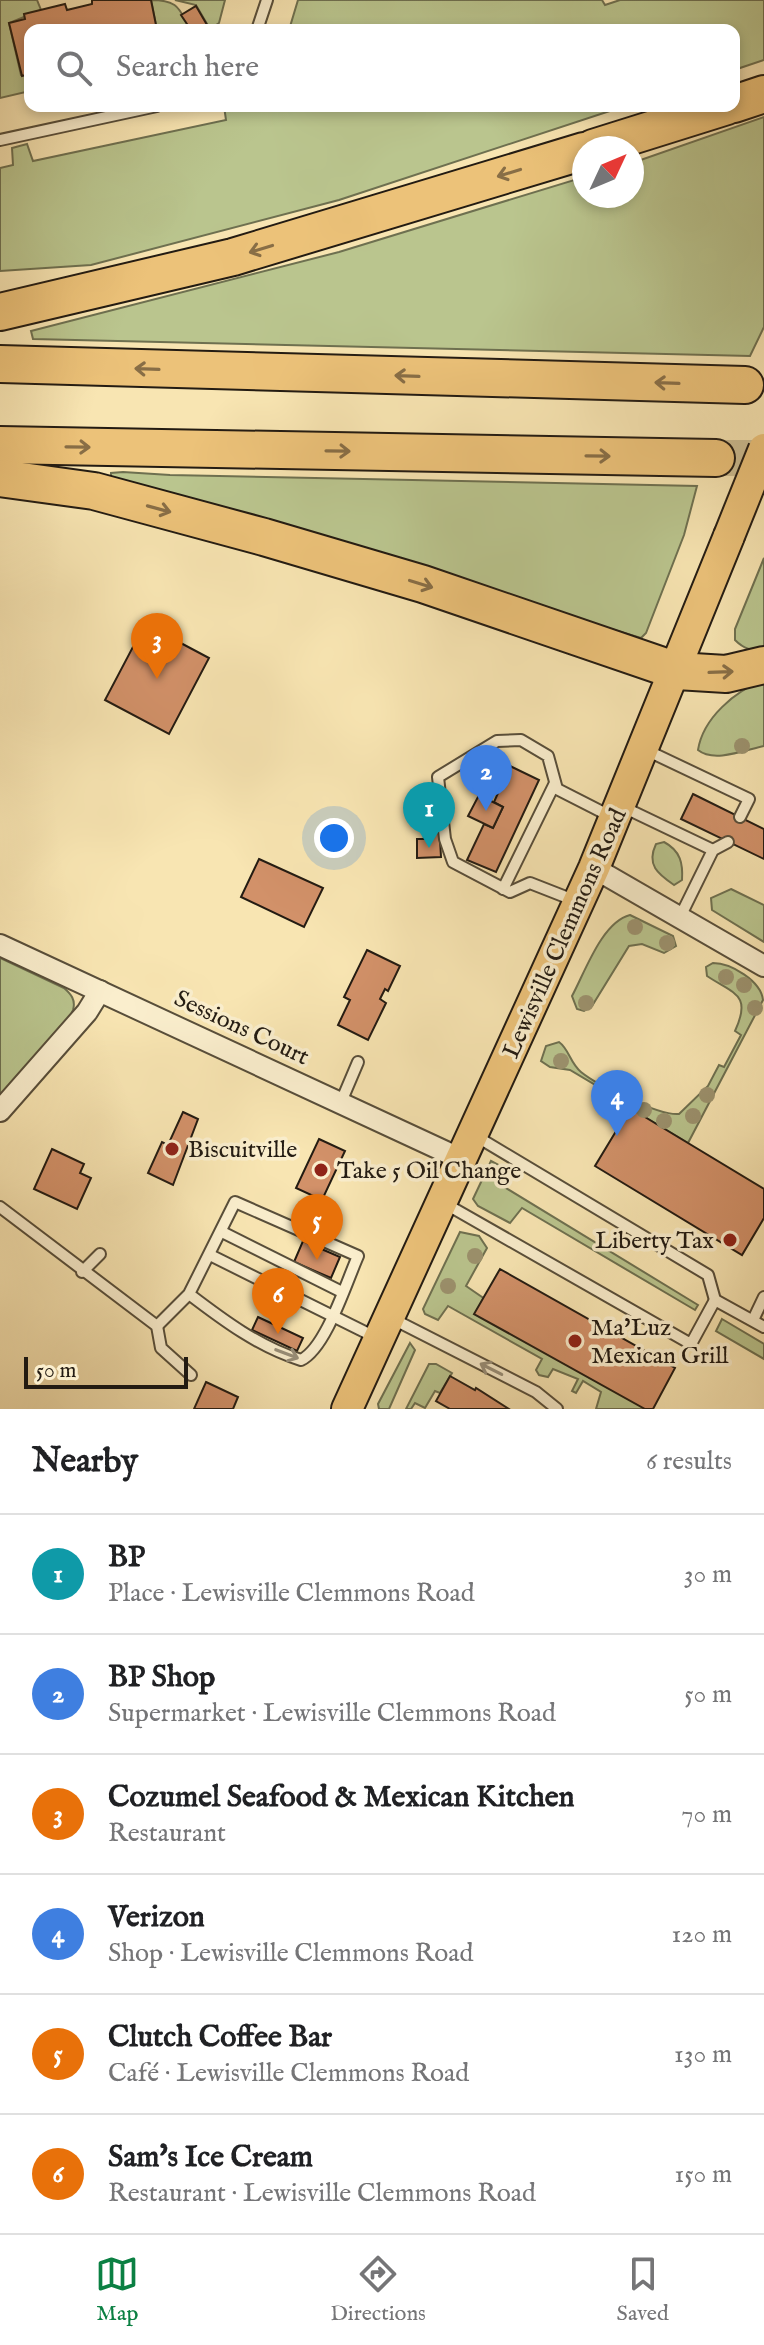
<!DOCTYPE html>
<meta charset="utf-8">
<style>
:root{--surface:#fff;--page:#f6f6f6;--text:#202124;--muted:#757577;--line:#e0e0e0;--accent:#0b8043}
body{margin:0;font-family:"IM FELL English",serif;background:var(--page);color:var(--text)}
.compass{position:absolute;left:572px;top:136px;width:72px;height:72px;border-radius:50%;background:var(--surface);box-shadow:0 4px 12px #0003;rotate:46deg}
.scale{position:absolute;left:24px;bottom:20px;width:164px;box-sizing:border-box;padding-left:8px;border:4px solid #231b12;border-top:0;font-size:22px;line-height:28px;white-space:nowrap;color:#231b12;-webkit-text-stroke:6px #faeecd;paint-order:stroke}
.you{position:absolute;left:334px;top:838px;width:28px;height:28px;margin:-20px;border:6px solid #fff;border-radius:50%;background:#1a73e8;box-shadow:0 0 0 12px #1a73e833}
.badge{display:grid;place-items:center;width:52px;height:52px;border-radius:50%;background:var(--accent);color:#fff;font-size:26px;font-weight:700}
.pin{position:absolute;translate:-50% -66px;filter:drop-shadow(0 2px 4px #0008)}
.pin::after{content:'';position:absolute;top:42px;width:28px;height:24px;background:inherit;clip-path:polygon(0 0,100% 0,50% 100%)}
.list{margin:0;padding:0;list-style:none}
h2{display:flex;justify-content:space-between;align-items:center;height:104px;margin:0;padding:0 32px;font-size:34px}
h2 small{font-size:26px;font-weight:400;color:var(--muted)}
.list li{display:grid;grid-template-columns:52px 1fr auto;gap:24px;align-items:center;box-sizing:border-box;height:120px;padding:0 32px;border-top:2px solid var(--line)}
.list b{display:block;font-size:30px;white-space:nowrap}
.list p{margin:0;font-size:26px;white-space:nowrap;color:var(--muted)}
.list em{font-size:26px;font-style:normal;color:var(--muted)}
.icon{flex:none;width:44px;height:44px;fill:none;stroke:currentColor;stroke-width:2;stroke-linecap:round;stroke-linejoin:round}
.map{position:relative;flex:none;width:764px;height:1409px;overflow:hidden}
.search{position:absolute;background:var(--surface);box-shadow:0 4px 12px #0003;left:24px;right:24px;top:24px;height:88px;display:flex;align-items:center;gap:20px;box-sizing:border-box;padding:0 28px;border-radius:16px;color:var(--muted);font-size:30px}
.sheet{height:824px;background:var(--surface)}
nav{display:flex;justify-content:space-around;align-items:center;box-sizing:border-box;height:112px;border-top:2px solid var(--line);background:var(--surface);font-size:22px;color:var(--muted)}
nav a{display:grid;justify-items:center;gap:4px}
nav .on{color:var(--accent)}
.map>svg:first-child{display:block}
</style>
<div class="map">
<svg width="764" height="1409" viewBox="0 0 764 1409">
<rect width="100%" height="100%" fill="#f8e5b2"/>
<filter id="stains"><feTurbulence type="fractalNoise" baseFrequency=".0025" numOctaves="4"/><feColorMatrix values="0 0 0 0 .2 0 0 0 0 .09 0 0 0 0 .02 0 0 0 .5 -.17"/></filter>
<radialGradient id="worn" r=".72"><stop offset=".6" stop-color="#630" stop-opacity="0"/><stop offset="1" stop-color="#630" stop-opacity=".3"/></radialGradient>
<g fill="#bac58e" stroke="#6e7050" stroke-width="2">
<polygon points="0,0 37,0 41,10 9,23 21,75 30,74 30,91 0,98"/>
<path d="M151,0C181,0 179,11 191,30H157Z"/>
<polygon points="175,0 225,0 219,23 210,29 196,5"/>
<polygon points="298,0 602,0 605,5 620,0 764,0 764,60 734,70 734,30 289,30"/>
<polygon points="224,106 625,106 339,200 91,265 0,271 0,168 13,165 12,148 27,144 33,161 226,120"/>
<polygon points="764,117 764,327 750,356 33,339 31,331 339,252 584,177 584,196 632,196 632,163"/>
<polygon points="123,472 170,475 697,486 684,535 646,633 641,638 111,478 111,473"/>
<path d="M764,558V649C751,651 744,649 735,640V629Z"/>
<path d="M764,680V746C745,750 714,763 698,750C703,718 735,691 764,680Z"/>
<path d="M664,842C681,851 683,864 682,880L674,885C658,874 646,865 656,844Z"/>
<polygon points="731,889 764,905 764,942 712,910 711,898"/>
<path d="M630,915L673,936L676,946L664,953L642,944L629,946L592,1006L584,1011L577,1009L572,996C585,972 602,922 630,915Z"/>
<path d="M0,958L64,988C71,994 76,1000 73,1010C66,1031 17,1078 0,1096Z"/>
<path d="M713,963C731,963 761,981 763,1000L688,1143L630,1108L623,1119L615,1115L622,1101L570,1070L550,1067L541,1061L546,1046L559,1042C569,1049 570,1063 581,1072C597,1085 659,1116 679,1114L708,1086L719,1065L724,1067L741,1035L735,1031C752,994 734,994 707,976L706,967Z"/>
<polygon points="491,1161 506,1169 501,1185 698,1305 695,1310 522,1208 510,1223 478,1206 473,1199"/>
<polygon points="460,1232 479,1236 487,1248 466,1286 645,1409 596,1409 601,1392 583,1381 576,1393 572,1391 578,1379 553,1369 548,1377 539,1375 536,1370 542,1359 448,1306 438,1320 425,1314 423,1309"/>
<polygon points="722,1319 764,1344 764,1359 716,1331"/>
<polygon points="410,1343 415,1350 389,1409 379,1409 378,1404"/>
<polygon points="429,1364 436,1364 452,1373 440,1393 435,1391 425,1408 415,1403 411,1409 406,1409"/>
</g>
<g fill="#d29169" stroke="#231b12" stroke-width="2">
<polygon points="92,0 151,0 157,30 30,30 30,74 22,76 9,23 25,19 24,14 65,4 67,10 92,4"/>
<polygon points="196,6 210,30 191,30 181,15"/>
<polygon points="145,624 209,658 169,734 105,700"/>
<polygon points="510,766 539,780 496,872 467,860 484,824 493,828 503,807 494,802"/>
<polygon points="693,794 764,829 764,859 681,819"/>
<polygon points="479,795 503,807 493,828 468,816"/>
<polygon points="423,823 439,823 441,857 417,858 417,839 424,839"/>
<polygon points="259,859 323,888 304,927 241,897"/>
<polygon points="367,950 400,966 388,991 385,989 380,999 386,1003 368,1040 338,1025 350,1000 344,997"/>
<polygon points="630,1108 764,1189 764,1218 742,1255 595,1166"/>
<polygon points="183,1112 198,1119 173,1185 148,1173 162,1142 168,1145"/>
<polygon points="319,1139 345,1151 322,1200 296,1188"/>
<polygon points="52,1149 84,1164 80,1173 91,1178 77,1209 34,1189"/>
<polygon points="303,1241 340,1257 331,1278 294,1262"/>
<polygon points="500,1269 675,1368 653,1409 645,1409 474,1314"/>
<polygon points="258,1317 303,1338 297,1351 252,1330"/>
<polygon points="450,1376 475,1390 476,1388 509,1409 450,1409 436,1401"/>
<polygon points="206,1382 238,1397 233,1409 194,1409"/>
</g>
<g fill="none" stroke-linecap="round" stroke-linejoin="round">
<polyline stroke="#cdbd92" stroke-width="36" stroke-dasharray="36 18" stroke-linecap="butt" points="716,458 764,458"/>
<defs>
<g id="lane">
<polyline points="257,30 267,0"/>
<polyline points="0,140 157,106"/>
<polyline points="646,750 749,799 740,817"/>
<polyline points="621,806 713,850"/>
<polyline points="503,889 555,783"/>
<polyline points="576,901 530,883 510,892 453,862 445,839 438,777 497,741 521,740 548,756 557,789 610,816"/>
<polyline points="680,917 713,850 728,842"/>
<polyline points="341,1102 358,1062"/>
<polyline points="474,1135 708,1275 715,1300 764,1327"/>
<polyline points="444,1203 691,1344 715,1300"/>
<polyline points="0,1207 157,1326 161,1348 191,1375"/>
<polyline points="222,1232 342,1292"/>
<polyline points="210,1255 377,1338"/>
<polyline points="82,1272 100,1254"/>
<polyline points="391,1318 536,1392 557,1409"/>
<polyline points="753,1320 764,1297"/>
<path d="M157,1326L189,1294L235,1202L358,1256C346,1283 326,1348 301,1360C259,1347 223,1320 189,1294"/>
</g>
<g id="street">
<polyline points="594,868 764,966"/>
<polyline points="0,945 461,1159"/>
<polyline points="0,1111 87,1012 100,991"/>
</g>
<polyline id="primary" points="347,1409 594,868 729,536"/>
<g id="highway">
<polyline points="734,104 764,94"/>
<polyline points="593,148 727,106"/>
<polyline points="0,312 233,257 584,151"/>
<polyline points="0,364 745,385"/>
<polyline points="0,445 716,458"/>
<polyline points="0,478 94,491 264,537 423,584 677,671 726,674 764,665"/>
</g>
</defs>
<use href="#lane" stroke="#584e3a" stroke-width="14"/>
<use href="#street" stroke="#584e3a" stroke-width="24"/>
<use href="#primary" stroke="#231b12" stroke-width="34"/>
<use href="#highway" stroke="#231b12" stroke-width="40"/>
<use href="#lane" stroke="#faeecd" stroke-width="10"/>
<use href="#street" stroke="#faeecd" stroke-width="20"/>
<use href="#primary" stroke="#ecc279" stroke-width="30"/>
<use href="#highway" stroke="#ecc279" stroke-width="36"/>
<defs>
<polyline id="primary-bridge" points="729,536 764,449"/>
</defs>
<use href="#primary-bridge" stroke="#231b12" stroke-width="34" stroke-linecap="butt"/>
<use href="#primary-bridge" stroke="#ecc279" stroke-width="30"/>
</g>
<g fill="#9c926e">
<circle cx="742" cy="746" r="8"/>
<circle cx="635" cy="927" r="8"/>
<circle cx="667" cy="943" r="8"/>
<circle cx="726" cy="977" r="8"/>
<circle cx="744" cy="985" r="8"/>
<circle cx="586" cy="1003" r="8"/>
<circle cx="755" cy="1008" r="8"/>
<circle cx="561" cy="1061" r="8"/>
<circle cx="617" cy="1094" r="8"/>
<circle cx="707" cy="1095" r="8"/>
<circle cx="644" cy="1110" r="8"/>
<circle cx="693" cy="1116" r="8"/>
<circle cx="664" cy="1121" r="8"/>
<circle cx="475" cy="1256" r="8"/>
<circle cx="448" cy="1286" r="8"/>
</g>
<defs><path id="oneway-shaft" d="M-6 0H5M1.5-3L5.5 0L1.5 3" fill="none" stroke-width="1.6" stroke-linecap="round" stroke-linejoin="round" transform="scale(2)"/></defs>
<g stroke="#886e46">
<use href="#oneway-shaft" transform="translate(509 173) rotate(163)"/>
<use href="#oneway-shaft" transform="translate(261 249) rotate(163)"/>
<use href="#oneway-shaft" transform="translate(147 369) rotate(-178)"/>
<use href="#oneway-shaft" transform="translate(407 376) rotate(-178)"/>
<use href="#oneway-shaft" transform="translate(667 383) rotate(-178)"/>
<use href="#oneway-shaft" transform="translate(78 447) rotate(1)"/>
<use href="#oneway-shaft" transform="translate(338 451) rotate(1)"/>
<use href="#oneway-shaft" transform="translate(598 456) rotate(1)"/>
<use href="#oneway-shaft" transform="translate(159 509) rotate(15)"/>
<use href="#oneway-shaft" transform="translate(421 584) rotate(17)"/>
<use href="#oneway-shaft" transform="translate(721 672) rotate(-2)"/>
</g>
<g stroke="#998f79">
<use href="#oneway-shaft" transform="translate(287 1354) rotate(21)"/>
<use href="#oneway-shaft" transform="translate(491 1369) rotate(-153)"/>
</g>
<g fill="#8f2418" stroke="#faeecd" stroke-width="3">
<circle cx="172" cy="1149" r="8"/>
<circle cx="321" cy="1170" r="8"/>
<circle cx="730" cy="1240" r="8"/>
<circle cx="575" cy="1341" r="8"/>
</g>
<g text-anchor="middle" stroke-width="7" stroke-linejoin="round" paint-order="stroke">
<g font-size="24" fill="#231b12" stroke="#faeecd">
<text transform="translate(564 933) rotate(-66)" y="8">Lewisville Clemmons Road</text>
<text transform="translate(242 1027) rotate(25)" y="8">Sessions Court</text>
</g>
<g font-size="24" fill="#231b12" stroke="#faeecd" text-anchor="start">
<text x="188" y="1157">Biscuitville</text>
<text x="337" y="1178">Take 5 Oil Change</text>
<text x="714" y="1248" text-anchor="end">Liberty Tax</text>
<text x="591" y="1335">Ma'Luz<tspan x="591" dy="28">Mexican Grill</tspan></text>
</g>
</g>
<rect width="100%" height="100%" filter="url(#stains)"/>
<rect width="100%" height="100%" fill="url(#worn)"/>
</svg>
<svg class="compass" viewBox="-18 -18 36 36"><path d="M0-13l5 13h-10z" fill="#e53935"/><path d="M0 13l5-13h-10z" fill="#757577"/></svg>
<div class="scale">50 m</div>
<div class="you"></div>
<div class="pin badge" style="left:429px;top:848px;background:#0f9aa8">1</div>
<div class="pin badge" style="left:486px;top:811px;background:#3f7fe0">2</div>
<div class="pin badge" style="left:157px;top:679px;background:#e8710a">3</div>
<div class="pin badge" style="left:617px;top:1136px;background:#3f7fe0">4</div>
<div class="pin badge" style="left:317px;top:1260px;background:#e8710a">5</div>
<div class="pin badge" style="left:278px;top:1334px;background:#e8710a">6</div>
<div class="search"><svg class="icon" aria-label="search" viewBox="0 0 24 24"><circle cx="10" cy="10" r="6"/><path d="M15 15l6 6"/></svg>Search here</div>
</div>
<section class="sheet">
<h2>Nearby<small>6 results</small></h2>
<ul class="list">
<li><span class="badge" style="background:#0f9aa8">1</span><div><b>BP</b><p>Place · Lewisville Clemmons Road</p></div><em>30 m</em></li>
<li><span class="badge" style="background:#3f7fe0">2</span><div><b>BP Shop</b><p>Supermarket · Lewisville Clemmons Road</p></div><em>50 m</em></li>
<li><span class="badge" style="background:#e8710a">3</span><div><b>Cozumel Seafood &amp; Mexican Kitchen</b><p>Restaurant</p></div><em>70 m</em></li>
<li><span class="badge" style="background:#3f7fe0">4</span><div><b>Verizon</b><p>Shop · Lewisville Clemmons Road</p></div><em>120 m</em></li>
<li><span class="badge" style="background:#e8710a">5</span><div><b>Clutch Coffee Bar</b><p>Café · Lewisville Clemmons Road</p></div><em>130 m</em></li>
<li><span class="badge" style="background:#e8710a">6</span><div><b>Sam's Ice Cream</b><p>Restaurant · Lewisville Clemmons Road</p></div><em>150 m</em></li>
</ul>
</section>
<nav>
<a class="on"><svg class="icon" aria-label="map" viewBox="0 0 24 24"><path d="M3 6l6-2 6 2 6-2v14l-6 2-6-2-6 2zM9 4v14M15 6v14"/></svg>Map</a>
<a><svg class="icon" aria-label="directions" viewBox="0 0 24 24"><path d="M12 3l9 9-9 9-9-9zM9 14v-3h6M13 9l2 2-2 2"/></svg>Directions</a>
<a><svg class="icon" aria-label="saved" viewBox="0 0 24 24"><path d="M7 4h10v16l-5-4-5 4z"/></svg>Saved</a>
</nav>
